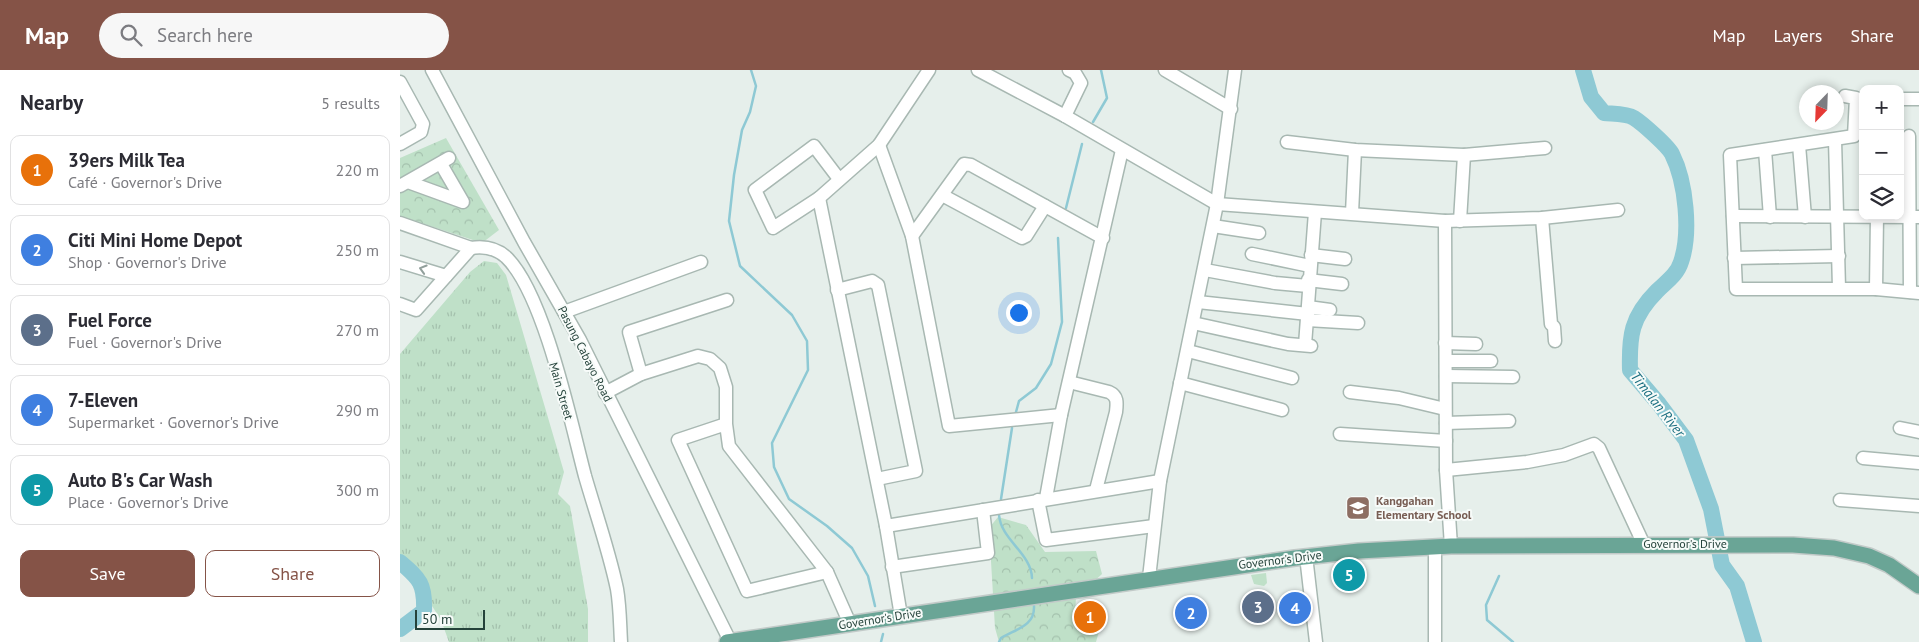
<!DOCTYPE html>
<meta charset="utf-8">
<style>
:root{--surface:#fff;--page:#f7f7f7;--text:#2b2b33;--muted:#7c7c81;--line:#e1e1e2;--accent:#855347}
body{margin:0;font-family:"PT Sans",sans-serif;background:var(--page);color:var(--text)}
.controls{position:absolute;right:15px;top:15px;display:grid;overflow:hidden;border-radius:10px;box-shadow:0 2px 8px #0003}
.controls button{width:45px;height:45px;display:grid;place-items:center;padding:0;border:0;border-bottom:1px solid var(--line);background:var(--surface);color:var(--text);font:25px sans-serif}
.compass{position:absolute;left:1399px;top:15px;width:45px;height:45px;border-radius:50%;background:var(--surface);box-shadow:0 2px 8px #0003;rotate:203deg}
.scale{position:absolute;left:15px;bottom:12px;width:70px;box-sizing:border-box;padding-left:5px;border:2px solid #24423a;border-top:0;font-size:14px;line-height:18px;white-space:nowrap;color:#24423a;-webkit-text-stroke:4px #f7fbf9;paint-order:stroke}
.you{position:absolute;left:618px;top:242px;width:18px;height:18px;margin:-12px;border:4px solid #fff;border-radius:50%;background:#1a73e8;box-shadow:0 0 0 8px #1a73e833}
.badge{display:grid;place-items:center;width:32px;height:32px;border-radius:50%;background:var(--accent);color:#fff;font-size:16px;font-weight:700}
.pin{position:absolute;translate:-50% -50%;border:2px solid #fff;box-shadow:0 1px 5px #0006}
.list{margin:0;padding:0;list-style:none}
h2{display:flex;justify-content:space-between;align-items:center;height:65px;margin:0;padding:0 20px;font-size:21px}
h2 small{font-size:16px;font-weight:400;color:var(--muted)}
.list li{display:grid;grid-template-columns:32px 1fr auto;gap:15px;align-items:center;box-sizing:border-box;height:70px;margin:0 10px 10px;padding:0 10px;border:1px solid var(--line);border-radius:10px}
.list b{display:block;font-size:19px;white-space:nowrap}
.list p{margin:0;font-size:16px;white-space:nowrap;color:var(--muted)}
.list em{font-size:16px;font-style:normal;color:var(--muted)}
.actions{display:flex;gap:10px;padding:15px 20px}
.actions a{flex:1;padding:11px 0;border:1px solid var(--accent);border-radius:10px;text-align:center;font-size:18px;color:var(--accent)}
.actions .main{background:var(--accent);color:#fff}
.icon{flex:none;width:28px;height:28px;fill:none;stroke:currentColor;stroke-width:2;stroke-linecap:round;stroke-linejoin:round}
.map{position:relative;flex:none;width:1519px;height:572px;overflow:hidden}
header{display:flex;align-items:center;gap:30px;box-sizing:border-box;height:70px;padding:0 25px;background:var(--accent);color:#fff}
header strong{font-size:24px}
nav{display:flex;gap:28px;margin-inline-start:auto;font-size:18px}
.search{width:350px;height:45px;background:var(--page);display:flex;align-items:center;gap:12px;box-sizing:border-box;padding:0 18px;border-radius:28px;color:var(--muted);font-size:19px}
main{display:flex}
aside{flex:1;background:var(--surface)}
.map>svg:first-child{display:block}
</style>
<header>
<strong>Map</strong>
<div class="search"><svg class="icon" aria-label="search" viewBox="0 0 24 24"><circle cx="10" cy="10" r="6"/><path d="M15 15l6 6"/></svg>Search here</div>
<nav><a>Map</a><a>Layers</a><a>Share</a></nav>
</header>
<main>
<aside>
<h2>Nearby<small>5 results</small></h2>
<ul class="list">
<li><span class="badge" style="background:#e8710a">1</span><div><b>39ers Milk Tea</b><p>Café · Governor's Drive</p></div><em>220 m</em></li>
<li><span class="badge" style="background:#3f7fe0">2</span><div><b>Citi Mini Home Depot</b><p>Shop · Governor's Drive</p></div><em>250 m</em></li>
<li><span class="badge" style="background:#5c6f8a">3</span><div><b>Fuel Force</b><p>Fuel · Governor's Drive</p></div><em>270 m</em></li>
<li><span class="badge" style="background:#3f7fe0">4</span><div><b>7-Eleven</b><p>Supermarket · Governor's Drive</p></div><em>290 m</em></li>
<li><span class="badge" style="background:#0f9aa8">5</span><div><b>Auto B's Car Wash</b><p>Place · Governor's Drive</p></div><em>300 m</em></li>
</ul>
<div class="actions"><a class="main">Save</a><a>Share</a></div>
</aside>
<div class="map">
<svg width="1519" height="572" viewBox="0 0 1519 572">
<defs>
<pattern id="grass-tufts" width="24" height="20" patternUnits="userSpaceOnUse" patternTransform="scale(1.25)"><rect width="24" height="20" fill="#bfe0c8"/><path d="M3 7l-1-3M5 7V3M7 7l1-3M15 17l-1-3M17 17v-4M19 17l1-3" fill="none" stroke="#a4c1ad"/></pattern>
<pattern id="forest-crowns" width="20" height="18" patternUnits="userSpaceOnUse" patternTransform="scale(1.25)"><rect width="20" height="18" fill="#bfe0c8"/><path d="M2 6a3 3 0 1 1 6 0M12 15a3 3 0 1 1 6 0" fill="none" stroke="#a4c1ad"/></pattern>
</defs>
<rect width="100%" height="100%" fill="#e6efeb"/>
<g fill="url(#grass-tufts)">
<polygon points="84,191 97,193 106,205 164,402 158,424 170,436 188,539 188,572 49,572 41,550 25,525 20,509 0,492 0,284 70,202"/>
<polygon points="866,503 867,513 864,516 854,514 851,505"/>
</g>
<g fill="url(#forest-crowns)">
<polygon points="46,68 99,160 82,173 0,146 0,88"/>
<polygon points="598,447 626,455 645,482 696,481 702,504 676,528 674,554 701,554 696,572 599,572 595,558 589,458"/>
</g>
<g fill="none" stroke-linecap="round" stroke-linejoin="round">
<g stroke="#8ec9d4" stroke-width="2.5">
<polyline points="351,0 356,16 350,42 342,60 334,105 329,151 340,196 392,245 407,271 408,300 372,373 374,397 389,429 427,456 452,478 468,506 475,536"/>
<polyline points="693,52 707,28 701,0"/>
<polyline points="666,138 682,74"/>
<polyline points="616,342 619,331 636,318 651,294 662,252 658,168"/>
<polyline points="601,429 612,358"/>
<path d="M599,445C601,470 631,483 632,508"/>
<polyline points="1099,506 1086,535 1087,550 1113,572"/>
<polyline points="481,572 483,564"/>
<path d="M599,572L601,568C616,559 635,556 634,536"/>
</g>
<g stroke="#8ec9d4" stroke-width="16">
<path d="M1183,0L1191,27L1204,43C1212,44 1226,43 1234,48C1242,53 1268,76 1272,84C1286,112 1291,163 1281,192C1277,205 1266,212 1257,221C1231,247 1229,266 1230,300L1259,334L1286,370L1311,439L1322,495L1337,516L1354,572"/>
<path d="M0,492C20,509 25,514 24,541L0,559"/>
</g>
<defs>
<g id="minor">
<polyline points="32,0 124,172 180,270 330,571"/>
<polyline points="578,0 665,46 817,134 1045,151 1142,148 1218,140"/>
<polyline points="765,0 831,39"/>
<polyline points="0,12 23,54 21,62 0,74"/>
<polyline points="1445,26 1456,28 1454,66 1330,85 1336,219 1476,219 1519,223"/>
<polyline points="1500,29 1519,29"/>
<polyline points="665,46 681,13 675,3 669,0"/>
<polyline points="1509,66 1510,222"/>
<polyline points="1435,70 1439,218"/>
<polyline points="887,72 955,80 1064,85 1145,78"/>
<polyline points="479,75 512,166 549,356 661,345"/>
<polyline points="1399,75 1405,147"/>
<polyline points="1365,80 1370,147"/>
<polyline points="439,109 414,76 355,120 373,158 419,128 479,75 529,0"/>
<polyline points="8,112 63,132 41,94"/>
<polyline points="0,116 49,88"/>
<polyline points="542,125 622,168 626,166 645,136"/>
<polyline points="419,128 486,456 501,546"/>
<polyline points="952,143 955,80"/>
<polyline points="1333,146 1519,147"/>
<polyline points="1142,148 1151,254 1154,257 1155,271"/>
<polyline points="1045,151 1046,400 1051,476"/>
<polyline points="1060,151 1064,85"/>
<path d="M0,153L71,178C84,176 96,178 106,187C144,223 171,353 185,406C196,444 209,481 217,519C220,536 220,555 221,572"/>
<polyline points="813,156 859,163"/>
<polyline points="512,166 564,94 571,95 703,168"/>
<polyline points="852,184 910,196"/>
<polyline points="911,185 945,189"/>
<polyline points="1334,188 1439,186"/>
<polyline points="0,192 46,206"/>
<polyline points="805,200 875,213 908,216"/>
<polyline points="908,210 942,214"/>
<polyline points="1476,219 1477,146"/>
<polyline points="437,220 472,211 478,215 516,401 477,409"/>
<polyline points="798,232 908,244"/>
<polyline points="0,234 16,240 71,178"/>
<polyline points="908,237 930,240"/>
<polyline points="164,242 301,192"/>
<polyline points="907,250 958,253"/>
<polyline points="793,253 888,274 911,276"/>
<polyline points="1045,273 1076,274"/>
<polyline points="905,275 915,142"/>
<polyline points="788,281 892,308"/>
<polyline points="1046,291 1091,291"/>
<polyline points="241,304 229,262 327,230"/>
<polyline points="1046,306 1113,307"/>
<path d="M669,312L709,322C718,326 717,333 716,342L696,420"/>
<polyline points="780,313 882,340"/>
<polyline points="950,322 999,328 1045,339"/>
<polyline points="205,323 241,304 298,286 310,289 320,298 326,317 326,354 329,376 427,502 347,521 278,370 326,354"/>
<polyline points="1046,353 1109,351"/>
<polyline points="1500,358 1519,362"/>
<polyline points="940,364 1046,371"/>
<polyline points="1463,388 1519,393"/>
<polyline points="1046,400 1127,392 1164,385 1194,374 1199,378 1244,475"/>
<polyline points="646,428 661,345 722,80"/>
<polyline points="638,430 646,470 754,456"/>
<polyline points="1440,430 1519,436"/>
<polyline points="486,456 760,411"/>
<polyline points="906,486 916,572"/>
<polyline points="492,497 588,483 583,440"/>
<polyline points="427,502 450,554"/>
<polyline points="749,508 760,411 817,134 835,0"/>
<polyline points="1035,572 1035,477"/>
</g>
<polyline id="major" points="327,572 895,488 959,481 1051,476 1393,475 1434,478 1469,486 1489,495 1519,516"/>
</defs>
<use href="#minor" stroke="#a8b8b2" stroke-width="15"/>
<use href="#major" stroke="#c2cac8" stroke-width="18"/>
<use href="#minor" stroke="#fff" stroke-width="12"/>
<use href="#major" stroke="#6aa596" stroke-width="15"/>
</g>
<defs><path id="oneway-chevron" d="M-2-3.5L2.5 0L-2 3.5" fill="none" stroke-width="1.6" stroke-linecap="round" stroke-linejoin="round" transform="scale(1.25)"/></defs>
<use stroke="#92a09c" href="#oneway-chevron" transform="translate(23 199) rotate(-163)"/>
<defs>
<symbol id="school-square" viewBox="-11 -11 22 22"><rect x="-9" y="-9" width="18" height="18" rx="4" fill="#8d6e63" stroke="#f7fbf9"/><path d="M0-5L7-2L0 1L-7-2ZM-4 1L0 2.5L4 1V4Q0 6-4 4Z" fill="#fff"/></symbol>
</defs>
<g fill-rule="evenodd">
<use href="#school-square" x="944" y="424" width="28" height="28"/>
</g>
<g text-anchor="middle" stroke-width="4" stroke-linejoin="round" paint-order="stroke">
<g font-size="12" fill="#24423a" stroke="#f7fbf9">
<text transform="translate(185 284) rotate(63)" y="4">Pasung Cabayo Road</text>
<text transform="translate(161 321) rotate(74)" y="4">Main Street</text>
<text x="1285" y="478">Governor's Drive</text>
<text transform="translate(880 490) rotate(-7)" y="4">Governor's Drive</text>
<text transform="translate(480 549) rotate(-9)" y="4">Governor's Drive</text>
</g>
<g font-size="12" font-weight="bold" fill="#785e54" stroke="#f7fbf9" text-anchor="start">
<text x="976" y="435">Kanggahan<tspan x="976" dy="14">Elementary School</tspan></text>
</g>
<g font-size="14" font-style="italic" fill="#1c6f80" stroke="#f7fbf9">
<text transform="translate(1258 334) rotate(52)" y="5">Timalan River</text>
</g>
</g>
</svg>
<div class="controls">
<button>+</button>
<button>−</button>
<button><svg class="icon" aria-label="layers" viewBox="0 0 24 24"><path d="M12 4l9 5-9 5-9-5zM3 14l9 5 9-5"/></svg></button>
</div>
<svg class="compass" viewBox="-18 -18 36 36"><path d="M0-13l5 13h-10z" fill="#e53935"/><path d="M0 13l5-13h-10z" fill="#7c7c81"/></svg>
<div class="scale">50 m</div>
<div class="you"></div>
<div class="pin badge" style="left:690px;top:547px;background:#e8710a">1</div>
<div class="pin badge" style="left:791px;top:543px;background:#3f7fe0">2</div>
<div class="pin badge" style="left:858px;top:537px;background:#5c6f8a">3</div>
<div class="pin badge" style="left:895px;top:538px;background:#3f7fe0">4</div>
<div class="pin badge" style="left:949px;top:505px;background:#0f9aa8">5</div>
</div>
</main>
